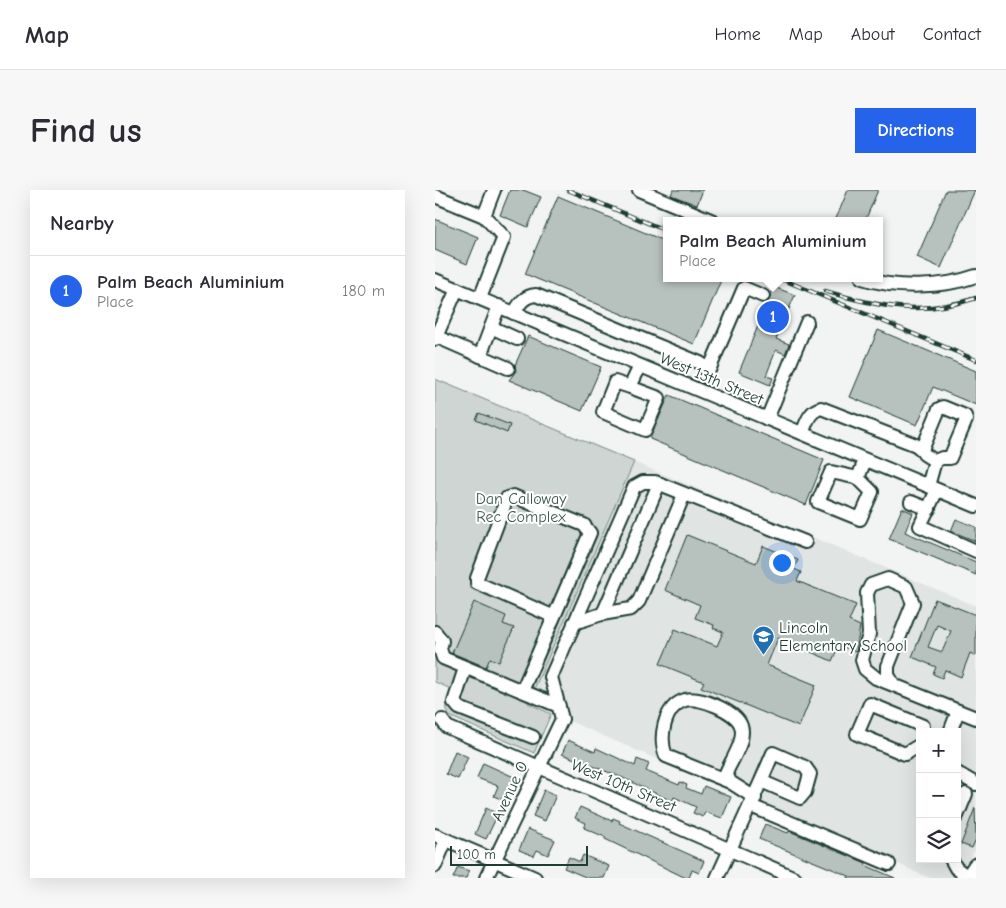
<!DOCTYPE html>
<meta charset="utf-8">
<style>
:root{--surface:#fff;--page:#f7f7f7;--text:#2b2b33;--muted:#7c7c81;--line:#e1e1e2;--accent:#2563eb}
body{margin:0;font-family:"Comic Neue",sans-serif;background:var(--page);color:var(--text)}
.controls{position:absolute;right:15px;bottom:15px;display:grid;overflow:hidden;border-radius:0px;box-shadow:0 5px 20px #0002}
.controls button{width:45px;height:45px;display:grid;place-items:center;padding:0;border:0;border-bottom:1px solid var(--line);background:var(--surface);color:var(--text);font:25px sans-serif}
.scale{position:absolute;left:15px;bottom:12px;width:138px;box-sizing:border-box;padding-left:5px;border:2px solid #1f3d34;border-top:0;font-size:14px;line-height:18px;white-space:nowrap;color:#1f3d34;-webkit-text-stroke:4px #fff;paint-order:stroke}
.you{position:absolute;left:346px;top:372px;width:18px;height:18px;margin:-12px;border:4px solid #fff;border-radius:50%;background:#1a73e8;box-shadow:0 0 0 8px #1a73e833}
.badge{display:grid;place-items:center;width:32px;height:32px;border-radius:50%;background:var(--accent);color:#fff;font-size:16px;font-weight:700}
.pin{position:absolute;translate:-50% -50%;border:2px solid #fff;box-shadow:0 1px 5px #0006}
.popup{position:absolute;left:228px;top:27px;width:220px;height:65px;box-sizing:border-box;display:grid;place-content:center;border-radius:0px;background:var(--surface);filter:drop-shadow(0 1px 4px #0005);font-size:16px;white-space:nowrap;color:var(--muted)}
.popup b{font-size:19px;color:var(--text)}
.popup::after{content:'';position:absolute;left:50%;top:100%;margin-left:-10px;border:10px solid transparent;border-top-color:var(--surface)}
.list{margin:0;padding:0;list-style:none}
h2{display:flex;justify-content:space-between;align-items:center;height:65px;margin:0;padding:0 20px;font-size:21px}
h2 small{font-size:16px;font-weight:400;color:var(--muted)}
.list li{display:grid;grid-template-columns:32px 1fr auto;gap:15px;align-items:center;box-sizing:border-box;height:70px;padding:0 20px;border-top:1px solid var(--line)}
.list b{display:block;font-size:19px;white-space:nowrap}
.list p{margin:0;font-size:16px;white-space:nowrap;color:var(--muted)}
.list em{font-size:16px;font-style:normal;color:var(--muted)}
.icon{flex:none;width:28px;height:28px;fill:none;stroke:currentColor;stroke-width:2;stroke-linecap:round;stroke-linejoin:round}
.map{position:relative;flex:none;width:541px;height:688px;overflow:hidden;border-radius:0px}
header{display:flex;align-items:center;gap:30px;box-sizing:border-box;height:70px;padding:0 25px;background:var(--surface);border-bottom:1px solid var(--line)}
header strong{font-size:24px}
nav{display:flex;gap:28px;margin-inline-start:auto;font-size:18px}
.intro{display:flex;align-items:center;justify-content:space-between;box-sizing:border-box;height:120px;padding:0 30px}
h1{margin:0;font-size:35px}
.button{padding:12px 22px;border-radius:0px;background:var(--accent);color:#fff;font-size:18px;font-weight:700}
main{display:flex;gap:30px;padding:0 30px}
aside{flex:1;background:var(--surface);border-radius:0px;box-shadow:0 5px 20px #0002}
.map>svg:first-child{display:block}
</style>
<header>
<strong>Map</strong>
<nav><a>Home</a><a>Map</a><a>About</a><a>Contact</a></nav>
</header>
<div class="intro"><h1>Find us</h1><a class="button">Directions</a></div>
<main>
<aside>
<h2>Nearby<small></small></h2>
<ul class="list">
<li><span class="badge">1</span><div><b>Palm Beach Aluminium</b><p>Place</p></div><em>180 m</em></li>
</ul>
</aside>
<div class="map">
<svg width="541" height="688" viewBox="0 0 541 688">
<rect width="100%" height="100%" fill="#f2f3f3"/>
<filter id="ink" filterUnits="userSpaceOnUse"><feTurbulence type="fractalNoise" baseFrequency=".02" numOctaves="2"/><feDisplacementMap in="SourceGraphic" scale="10" xChannelSelector="R" yChannelSelector="G"/><feConvolveMatrix kernelMatrix="1 2 1 2 8 2 1 2 1" color-interpolation-filters="sRGB"/></filter>
<g filter="url(#ink)">
<path fill="#e0e4e3" fill-rule="evenodd" d="M199,272L541,416V658L523,688H495L93,513ZM485,542H522V669H485Z"/>
<polygon fill="#ced5d3" stroke="#768984" points="0,189 199,272 93,513 116,524 99,563 14,526 11,516 16,499 0,492"/>
<g fill="#b7c1bd" stroke="#1f3d34" fill-rule="evenodd">
<polygon points="75,0 88,0 106,7 93,37 65,25"/>
<polygon points="238,0 268,0 262,15 236,5"/>
<polygon points="413,0 443,0 430,31 400,31"/>
<polygon points="511,0 540,0 506,78 482,67"/>
<polygon points="123,6 232,52 232,88 287,88 259,154 90,84"/>
<polygon points="0,29 43,47 32,74 0,60"/>
<polygon points="339,97 360,105 341,149 354,154 350,164 341,160 331,186 338,188 335,195 304,182"/>
<polygon points="443,140 541,181 541,215 498,197 482,235 415,207"/>
<polygon points="93,146 166,177 147,221 74,190 81,181 80,175"/>
<polygon points="234,205 389,270 371,315 215,249"/>
<polygon points="44,223 75,235 72,243 41,230"/>
<polygon points="467,318 478,323 470,342 541,372 541,385 454,349"/>
<polygon points="521,329 541,337 541,351 516,341"/>
<polygon points="252,345 321,373 328,356 363,370 359,379 366,382 362,391 421,415 414,431 425,436 421,462 404,455 397,471 343,448 332,475 381,495 364,537 266,497 269,492 225,474 240,439 282,456 288,442 278,438 279,435 260,428 265,415 230,400"/>
<path d="M500,409L541,425V466L535,463L526,487L510,480L507,488L498,484L501,477L477,467ZM502,435L516,441L507,462L493,457Z"/>
<polygon points="39,412 71,426 68,434 79,438 64,472 55,468 51,477 17,463"/>
<polygon points="133,550 160,562 161,558 200,576 202,569 214,574 211,581 244,595 245,592 252,595 251,598 266,604 269,596 296,607 287,628 270,622 268,627 258,623 261,617 239,607 237,611 188,588 127,564"/>
<polygon points="20,561 33,567 23,589 11,584"/>
<polygon points="48,573 79,587 70,611 59,606 63,596 42,588"/>
<polygon points="109,600 121,605 110,631 98,626"/>
<polygon points="145,617 177,631 178,628 185,631 184,633 269,671 264,683 257,680 254,688 251,688 170,649 170,647 149,638 151,633 140,628"/>
<polygon points="51,618 63,624 51,649 40,644"/>
<polygon points="540,618 541,649 537,658 526,654"/>
<polygon points="330,634 353,643 354,641 431,673 430,675 460,688 413,688 414,686 324,649"/>
<polygon points="93,639 120,650 113,665 102,660 99,666 84,660"/>
<polygon points="148,665 174,676 169,688 153,688 129,678 134,667 145,672"/>
<polygon points="23,677 34,681 31,688 18,688"/>
</g>
<g fill="none" stroke-linecap="round" stroke-linejoin="round">
<defs>
<g id="minor">
<polyline points="204,0 278,31"/>
<polyline points="0,6 49,26 69,47 45,108"/>
<polyline points="49,26 59,0"/>
<path d="M427,88C461,99 507,98 541,86"/>
<polyline points="0,90 541,316"/>
<path d="M79,123C85,113 89,106 101,105L265,173L271,177L272,184"/>
<polyline points="56,137 82,149"/>
<polyline points="0,146 73,178"/>
<polyline points="0,149 22,99"/>
<polyline points="45,166 64,116"/>
<polyline points="271,187 309,98 328,106"/>
<polyline points="195,197 224,208 210,240 168,222 180,192 195,197 205,176"/>
<polyline points="332,229 372,132"/>
<path d="M367,243C372,232 374,221 386,218L481,255L487,260"/>
<polyline points="423,288 396,282 383,312 425,329 437,302 423,288 430,270"/>
<polyline points="493,296 500,271 507,268 515,268 531,230 530,226 508,217 504,219 487,260 489,264 500,271"/>
<polyline points="502,300 485,336 541,361"/>
<polyline points="476,312 494,319"/>
<polyline points="167,424 196,419 204,411 248,307 253,305"/>
<polyline points="139,433 167,424 170,419 223,296 226,294"/>
<polyline points="0,442 7,451 5,459 8,468 87,501 155,343 149,335 78,306 72,308 42,388 42,393 115,425 117,431"/>
<polyline points="30,478 19,512 24,518 98,547"/>
<polyline points="459,495 453,485 453,476 478,413 471,397 453,389 436,395 432,403 434,444 427,470 430,479 441,488 541,528"/>
<polyline points="87,501 124,516"/>
<polyline points="7,530 12,537 360,688"/>
<polyline points="515,542 523,521"/>
<polyline points="485,555 470,564 422,544 435,514 488,536 488,542"/>
<polyline points="522,583 541,594"/>
<path d="M295,592L231,566C224,549 228,517 250,510C264,506 301,521 306,536C311,550 296,571 291,583L295,592L320,608"/>
<polyline points="316,616 454,674"/>
<polyline points="522,626 531,604"/>
<polyline points="0,645 100,688"/>
<polyline points="516,669 521,678 533,687"/>
<polyline points="0,676 11,650"/>
<polyline points="51,688 127,529 116,487 199,297 208,292 220,292 370,352"/>
<polyline points="282,688 326,591 365,608 370,602 375,584 370,577 338,563 326,591"/>
</g>
<polyline id="major" points="533,688 541,676"/>
</defs>
<use href="#minor" stroke="#1f3d34" stroke-width="16"/>
<use href="#major" stroke="#1f3d34" stroke-width="19"/>
<use href="#minor" stroke="#fff" stroke-width="12"/>
<use href="#major" stroke="#fff" stroke-width="15"/>
<defs>
<g id="rail">
<polyline points="133,0 232,41"/>
<polyline points="344,88 541,170"/>
<path d="M390,101C444,117 486,126 541,108"/>
</g>
</defs>
<use href="#rail" stroke="#1f3d34" stroke-width="4.5"/>
<use href="#rail" stroke="#fff" stroke-width="2.5" stroke-dasharray="8" stroke-linecap="butt"/>
</g>
</g>
<defs>
<symbol id="school-pin" viewBox="-11 -11 22 30"><path d="M0 17L-7.5 6A9.5 9.5 0 1 1 7.5 6Z" fill="#1f6fb2" stroke="#fff"/><path d="M0-5L7-2L0 1L-7-2ZM-4 1L0 2.5L4 1V4Q0 6-4 4Z" fill="#fff"/></symbol>
</defs>
<g fill-rule="evenodd">
<use href="#school-pin" x="316" y="434" width="25" height="34"/>
</g>
<g text-anchor="middle" stroke-width="4" stroke-linejoin="round" paint-order="stroke">
<g font-size="16" fill="#1f3d34" stroke="#fff">
<text transform="translate(277 188) rotate(23)" y="6">West 13th Street</text>
<text transform="translate(189 595) rotate(23)" y="6">West 10th Street</text>
<text transform="translate(74 601) rotate(-65)" y="6">Avenue O</text>
</g>
<g font-size="16" fill="#425b54" stroke="#fff">
<text x="86" y="314">Dan Calloway<tspan x="86" dy="18">Rec Complex</tspan></text>
</g>
<g font-size="16" fill="#1f3d34" stroke="#fff" text-anchor="start">
<text x="344" y="443">Lincoln<tspan x="344" dy="18">Elementary School</tspan></text>
</g>
</g>
</svg>
<div class="controls">
<button>+</button>
<button>−</button>
<button><svg class="icon" aria-label="layers" viewBox="0 0 24 24"><path d="M12 4l9 5-9 5-9-5zM3 14l9 5 9-5"/></svg></button>
</div>
<div class="scale">100 m</div>
<div class="you"></div>
<div class="pin badge" style="left:338px;top:127px">1</div>
<div class="popup"><b>Palm Beach Aluminium</b>Place</div>
</div>
</main>
